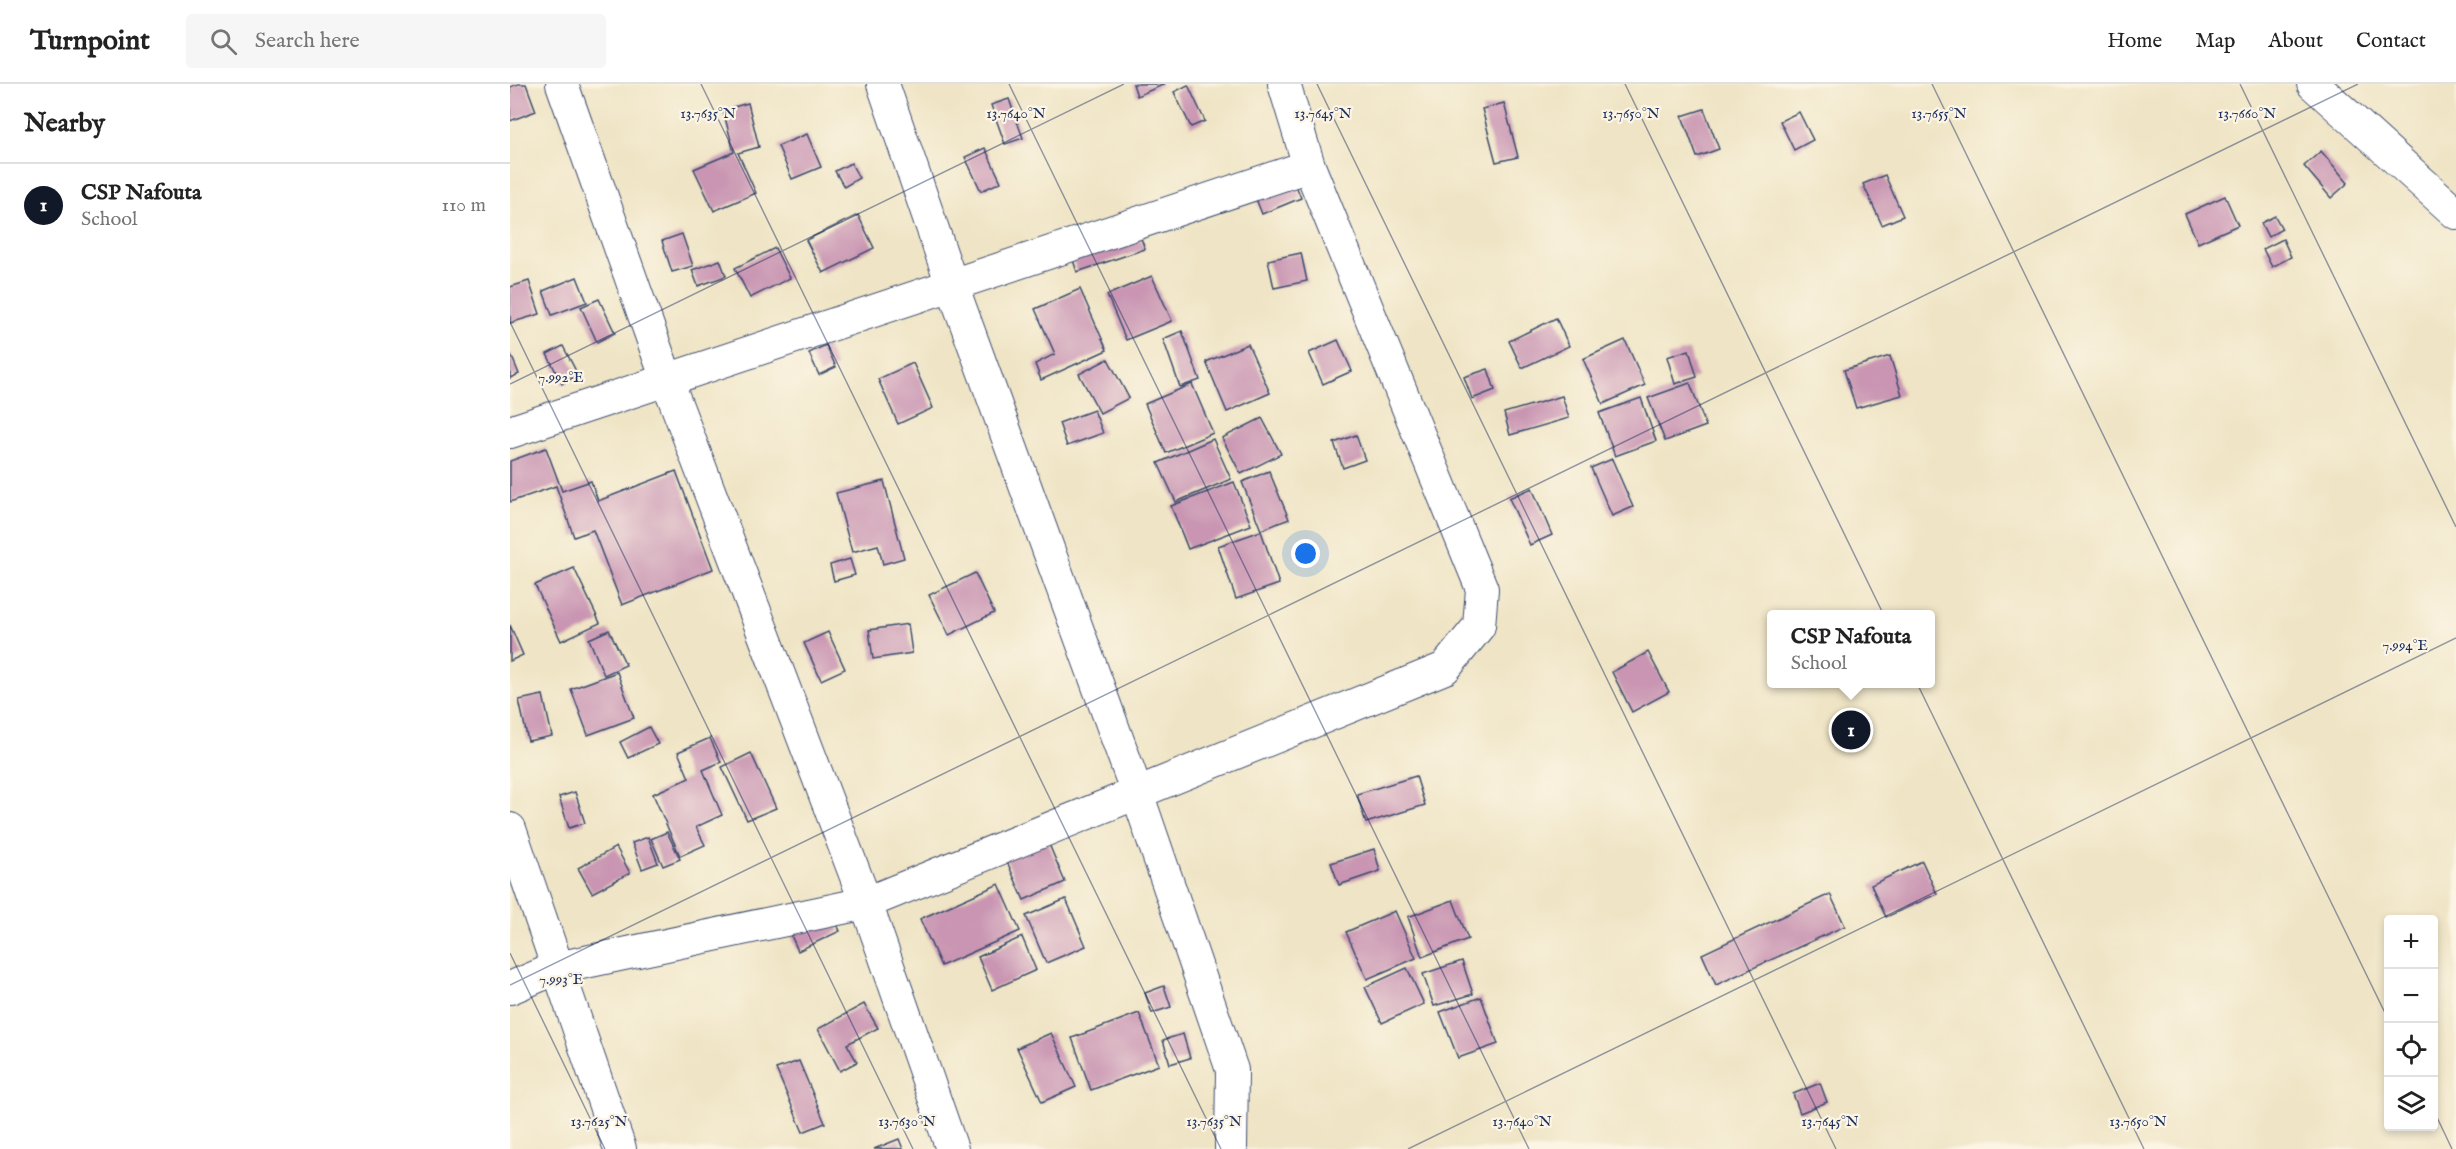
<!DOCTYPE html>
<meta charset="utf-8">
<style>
:root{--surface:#fff;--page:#f6f6f6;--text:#222;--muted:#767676;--line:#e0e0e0;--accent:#111827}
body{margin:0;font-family:"IM FELL English",serif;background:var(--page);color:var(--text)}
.controls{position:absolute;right:18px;bottom:18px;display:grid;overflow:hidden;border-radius:6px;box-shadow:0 3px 9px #0003}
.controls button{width:54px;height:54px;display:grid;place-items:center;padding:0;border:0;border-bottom:2px solid var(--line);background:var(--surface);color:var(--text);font:30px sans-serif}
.you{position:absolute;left:796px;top:470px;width:21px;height:21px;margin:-15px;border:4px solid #fff;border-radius:50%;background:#1a73e8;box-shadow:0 0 0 9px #1a73e833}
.badge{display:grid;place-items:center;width:39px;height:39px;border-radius:50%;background:var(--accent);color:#fff;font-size:20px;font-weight:700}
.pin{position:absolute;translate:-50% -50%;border:3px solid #fff;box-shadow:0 2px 6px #0006}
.popup{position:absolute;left:1257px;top:526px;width:168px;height:78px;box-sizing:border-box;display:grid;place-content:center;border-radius:6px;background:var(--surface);filter:drop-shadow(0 2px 4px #0005);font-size:20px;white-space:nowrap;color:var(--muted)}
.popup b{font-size:22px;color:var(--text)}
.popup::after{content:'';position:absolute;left:50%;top:100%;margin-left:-12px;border:12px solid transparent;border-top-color:var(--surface)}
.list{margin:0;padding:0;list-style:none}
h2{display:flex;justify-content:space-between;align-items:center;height:78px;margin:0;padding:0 24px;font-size:26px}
h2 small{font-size:20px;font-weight:400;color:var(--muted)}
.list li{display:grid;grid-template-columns:39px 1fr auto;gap:18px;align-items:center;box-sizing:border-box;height:84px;padding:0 24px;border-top:2px solid var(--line)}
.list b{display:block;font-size:22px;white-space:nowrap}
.list p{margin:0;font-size:20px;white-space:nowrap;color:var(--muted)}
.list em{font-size:20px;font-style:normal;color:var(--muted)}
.icon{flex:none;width:33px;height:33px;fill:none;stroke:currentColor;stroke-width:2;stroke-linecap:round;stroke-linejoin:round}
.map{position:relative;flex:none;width:1946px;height:1065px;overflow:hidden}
header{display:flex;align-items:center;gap:36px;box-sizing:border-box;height:84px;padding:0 30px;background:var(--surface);border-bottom:2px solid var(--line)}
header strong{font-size:28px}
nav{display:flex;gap:33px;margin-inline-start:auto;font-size:21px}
.search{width:420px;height:54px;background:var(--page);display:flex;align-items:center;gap:15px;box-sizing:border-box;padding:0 21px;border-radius:6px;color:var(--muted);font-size:22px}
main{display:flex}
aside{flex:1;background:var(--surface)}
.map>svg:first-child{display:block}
</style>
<header>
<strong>Turnpoint</strong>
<div class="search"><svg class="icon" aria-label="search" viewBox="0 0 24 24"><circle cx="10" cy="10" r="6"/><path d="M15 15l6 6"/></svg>Search here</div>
<nav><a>Home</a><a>Map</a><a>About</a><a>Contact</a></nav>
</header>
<main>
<aside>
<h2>Nearby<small></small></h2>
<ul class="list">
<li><span class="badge">1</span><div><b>CSP Nafouta</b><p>School</p></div><em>110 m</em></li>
</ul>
</aside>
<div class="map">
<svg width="1946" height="1065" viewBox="0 0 1946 1065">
<rect width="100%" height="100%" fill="#fcf5e5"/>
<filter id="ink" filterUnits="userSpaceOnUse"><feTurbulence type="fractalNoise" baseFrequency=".0167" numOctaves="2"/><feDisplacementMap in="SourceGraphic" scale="12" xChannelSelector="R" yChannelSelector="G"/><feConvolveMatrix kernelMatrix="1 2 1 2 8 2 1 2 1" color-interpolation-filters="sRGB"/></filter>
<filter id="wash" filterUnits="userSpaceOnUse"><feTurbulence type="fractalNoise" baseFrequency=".008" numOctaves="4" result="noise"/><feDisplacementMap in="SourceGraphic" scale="24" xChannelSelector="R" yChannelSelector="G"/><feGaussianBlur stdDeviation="1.35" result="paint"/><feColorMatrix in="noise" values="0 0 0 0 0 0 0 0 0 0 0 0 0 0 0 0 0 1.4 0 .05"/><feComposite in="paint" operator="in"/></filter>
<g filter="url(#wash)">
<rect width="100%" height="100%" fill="#efe4c5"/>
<g id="blocks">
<g fill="#c995b2">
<polygon points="8,0 16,0 26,27 0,37 0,3"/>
<polygon points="623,0 655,0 627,12"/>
<polygon points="678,1 695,37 681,43 664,8"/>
<polygon points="499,15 513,54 495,60 481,21"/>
<polygon points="238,19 249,63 228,69 246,109 204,127 184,85 224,68 213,26"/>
<polygon points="994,19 1008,73 986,78 972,25"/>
<polygon points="1194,25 1209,65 1187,73 1172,32"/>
<polygon points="1289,28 1303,56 1284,66 1270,37"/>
<polygon points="297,50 311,83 282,95 268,62"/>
<polygon points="475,64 491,98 471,107 455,73"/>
<polygon points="1811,67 1838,99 1821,114 1794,82"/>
<polygon points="341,79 349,94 334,103 325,87"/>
<polygon points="778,81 791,114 752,130 739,97"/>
<polygon points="1375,91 1393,132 1372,141 1353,100"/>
<polygon points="1715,112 1728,141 1688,159 1675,130"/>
<polygon points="348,131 364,164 313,189 296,156"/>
<polygon points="1765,132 1772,145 1758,153 1751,139"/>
<polygon points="627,144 635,165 567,188 560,167"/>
<polygon points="172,150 183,182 162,188 152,157"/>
<polygon points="1773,155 1781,173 1762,183 1753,165"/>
<polygon points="265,164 280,194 240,214 225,184"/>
<polygon points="791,169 797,197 764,204 758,176"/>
<polygon points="210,176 216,192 188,202 182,186"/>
<polygon points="642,192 662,237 616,256 597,211"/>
<polygon points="67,193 77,218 42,231 33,207"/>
<polygon points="19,197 30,230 0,239 0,203"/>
<polygon points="570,205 597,266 531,296 525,280 545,270 525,225"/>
<polygon points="89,215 105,249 87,258 71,223"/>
<polygon points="1046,234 1059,262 1012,284 999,257"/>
<polygon points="672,247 690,296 670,303 653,255"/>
<polygon points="828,256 842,287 813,300 799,269"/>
<polygon points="1115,256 1135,301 1093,320 1073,275"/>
<polygon points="738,260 760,309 717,328 696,278"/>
<polygon points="316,261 326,283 309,291 299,269"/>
<polygon points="53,262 68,291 52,300 37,270"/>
<polygon points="1179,266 1187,293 1165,300 1157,273"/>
<polygon points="0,268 9,290 0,294"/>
<polygon points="1380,272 1392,311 1346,324 1334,286"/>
<polygon points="598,275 619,314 590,329 569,290"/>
<polygon points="403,279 423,324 388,340 368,295"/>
<polygon points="978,285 985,306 962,315 954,293"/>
<polygon points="1180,299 1196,342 1155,357 1138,314"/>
<polygon points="682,300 703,349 656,369 635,320"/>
<polygon points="1052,312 1059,334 1000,351 994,329"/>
<polygon points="1131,314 1146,357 1105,372 1089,329"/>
<polygon points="584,326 593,349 557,362 549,339"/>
<polygon points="752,334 771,370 731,390 712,354"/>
<polygon points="846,351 855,376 833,384 824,359"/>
<polygon points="703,355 721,395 666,418 648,379"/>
<polygon points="36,364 52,407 81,397 88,417 166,387 203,485 112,521 83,446 64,453 46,402 0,418 0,377"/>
<polygon points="1102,375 1123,423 1102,432 1081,384"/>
<polygon points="759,387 779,435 751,446 732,398"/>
<polygon points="374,397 394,474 373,480 368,461 342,468 326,409"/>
<polygon points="724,398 741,441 678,465 661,422"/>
<polygon points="1022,404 1042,451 1020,461 999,414"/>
<polygon points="751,447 769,500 726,515 708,462"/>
<polygon points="340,475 345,491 324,497 320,481"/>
<polygon points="64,484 90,539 51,557 25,501"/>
<polygon points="465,489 484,529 439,551 419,511"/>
<polygon points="398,540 402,569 363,575 359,546"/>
<polygon points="0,541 13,571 0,577"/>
<polygon points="99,546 116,581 94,591 79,555"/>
<polygon points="318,548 335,585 311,596 294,559"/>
<polygon points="1138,568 1159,608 1122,628 1102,588"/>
<polygon points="107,588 124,634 78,651 61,605"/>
<polygon points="33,611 42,652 18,657 9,616"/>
<polygon points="139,643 148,660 118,674 110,658"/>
<polygon points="200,654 211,678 193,686 212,731 186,743 195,761 170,772 143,710 179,694 168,668"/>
<polygon points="241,669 266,724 237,736 212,683"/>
<polygon points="906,692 915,721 856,739 847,710"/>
<polygon points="65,708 75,739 59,744 49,713"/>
<polygon points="157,748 170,775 153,782 141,755"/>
<polygon points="138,753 148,779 132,785 122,759"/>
<polygon points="536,753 555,798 514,816 494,771"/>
<polygon points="106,763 120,789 82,809 68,784"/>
<polygon points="864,765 870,787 829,801 821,779"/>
<polygon points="1412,777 1427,810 1376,833 1361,801"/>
<polygon points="489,800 510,847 431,882 410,835"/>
<polygon points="1320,810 1335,842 1206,901 1192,870"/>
<polygon points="556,815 576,862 536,879 516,832"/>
<polygon points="943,816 958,855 912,873 898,833"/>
<polygon points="317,821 330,847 288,867 276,840"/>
<polygon points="885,827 906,874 857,895 836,848"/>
<polygon points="512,853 526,886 482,906 468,873"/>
<polygon points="952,877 963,910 924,922 913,890"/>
<polygon points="897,884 914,920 872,939 855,903"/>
<polygon points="654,902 661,923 642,929 635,909"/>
<polygon points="971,913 988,960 948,974 930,928"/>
<polygon points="354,920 368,944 337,960 347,978 330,987 308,945"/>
<polygon points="629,929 649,981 581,1006 562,954"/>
<polygon points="541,949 566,1003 532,1018 507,964"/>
<polygon points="673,950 680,974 660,980 653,956"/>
<polygon points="289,977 315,1039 293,1048 266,985"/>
<polygon points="1310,999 1317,1018 1290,1029 1283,1010"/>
<polygon points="389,1055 393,1065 364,1065"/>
</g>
</g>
</g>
<g filter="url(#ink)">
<use href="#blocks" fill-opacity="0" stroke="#3b4a6d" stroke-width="1.5"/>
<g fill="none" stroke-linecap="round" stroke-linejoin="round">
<defs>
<g id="street">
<polyline points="52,0 157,296 356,819 442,1065"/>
<polyline points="373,0 442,201 627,709 722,986 721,1065"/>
<polyline points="1803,0 1946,129"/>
<polyline points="0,348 799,82"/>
<polyline points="0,745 110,1065"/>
<polyline points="0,904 47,884 356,819 935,584 969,542 972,505 799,82 774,0"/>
</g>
</defs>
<use href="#street" stroke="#3b4a6d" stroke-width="34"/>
<use href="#street" stroke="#fff" stroke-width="32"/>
</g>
</g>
<path fill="none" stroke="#1b2f5e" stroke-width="1.5" stroke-opacity="0.45" d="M191,0L711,1065M499,0L1019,1065M807,0L1326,1065M1115,0L1634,1065M1422,0L1878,935M1730,0L1946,443M0,238L403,1065M0,300L614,0M0,869L95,1065M0,901L1848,0M1924,1027L1942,1065M898,1065L1946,554"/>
<g font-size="15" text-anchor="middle" fill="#1b2f5e" stroke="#fcf5e5" stroke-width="4.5" stroke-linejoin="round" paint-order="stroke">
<text x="1737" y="34">13.7660°N</text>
<text x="198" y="34">13.7635°N</text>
<text x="506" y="34">13.7640°N</text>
<text x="813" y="34">13.7645°N</text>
<text x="1121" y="34">13.7650°N</text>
<text x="1429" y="34">13.7655°N</text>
<text x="51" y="298">7.992°E</text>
<text x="1895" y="566">7.994°E</text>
<text x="51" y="900">7.993°E</text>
<text x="89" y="1042">13.7625°N</text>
<text x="397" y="1042">13.7630°N</text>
<text x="704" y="1042">13.7635°N</text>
<text x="1012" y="1042">13.7640°N</text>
<text x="1320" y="1042">13.7645°N</text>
<text x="1628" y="1042">13.7650°N</text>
</g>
</svg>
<div class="controls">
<button>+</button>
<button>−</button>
<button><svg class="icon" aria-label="locate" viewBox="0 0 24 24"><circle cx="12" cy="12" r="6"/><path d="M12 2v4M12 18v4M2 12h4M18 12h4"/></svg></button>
<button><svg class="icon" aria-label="layers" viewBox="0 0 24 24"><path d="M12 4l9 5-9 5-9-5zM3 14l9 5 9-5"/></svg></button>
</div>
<div class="you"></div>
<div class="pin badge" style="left:1341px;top:646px">1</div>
<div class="popup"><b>CSP Nafouta</b>School</div>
</div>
</main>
